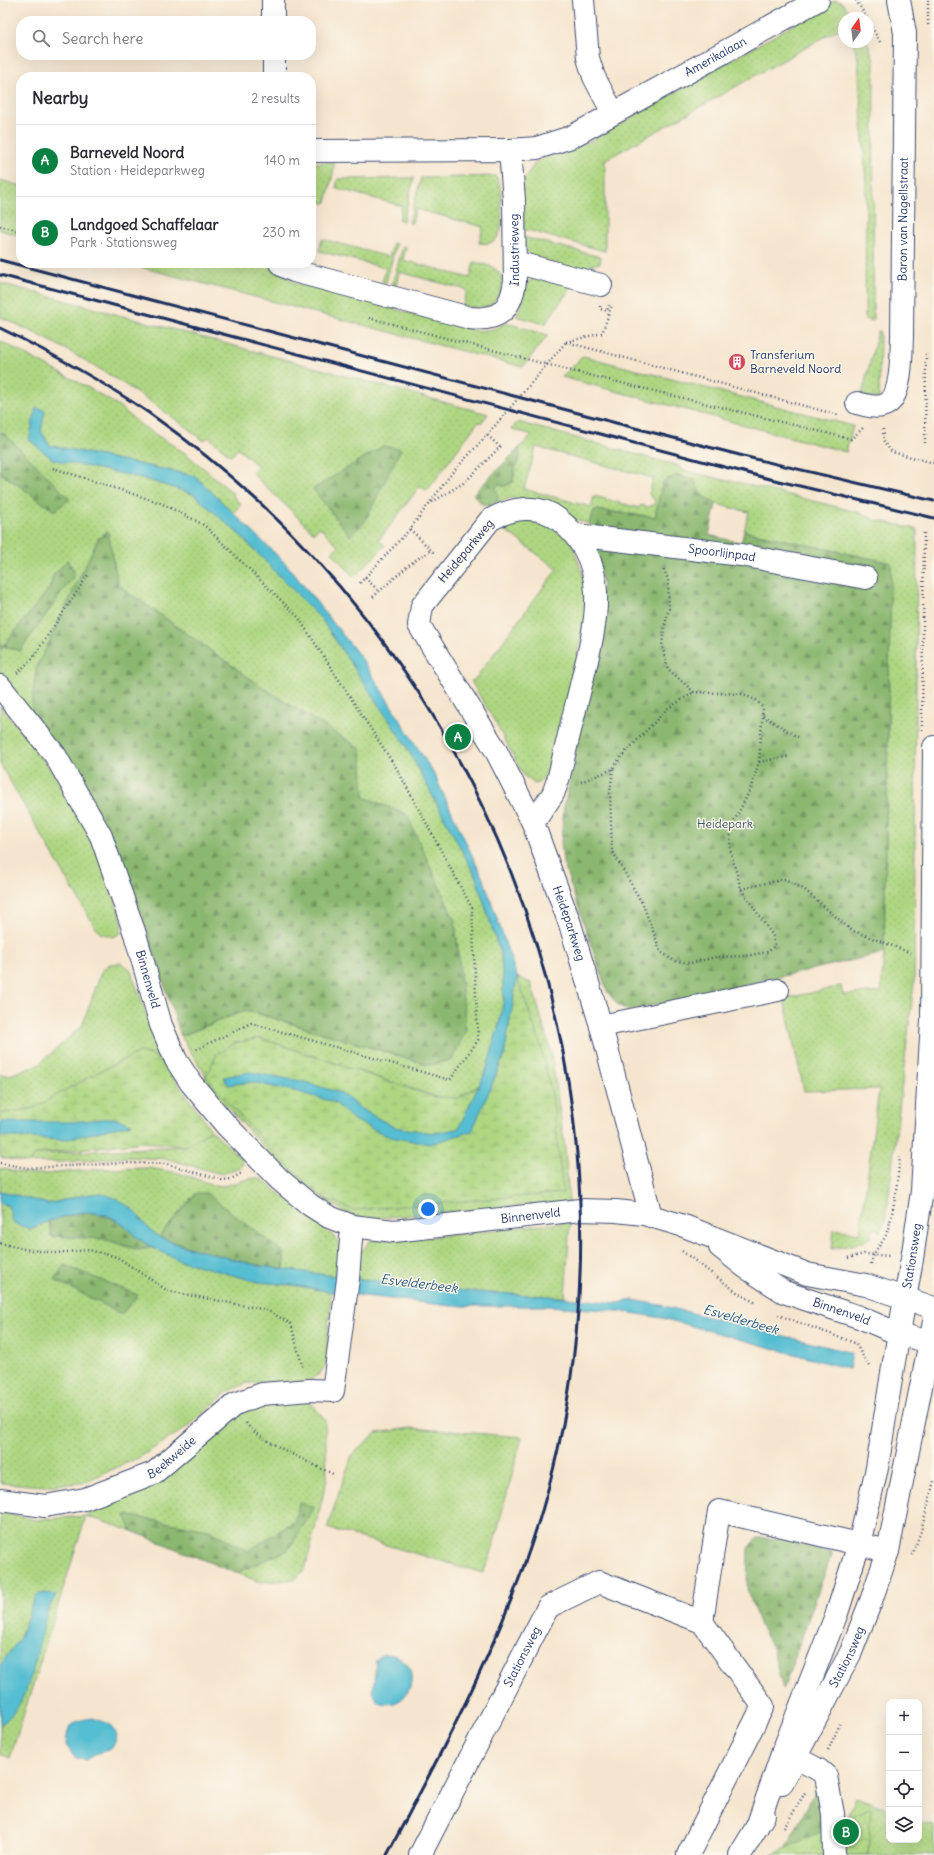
<!DOCTYPE html>
<meta charset="utf-8">
<style>
:root{--surface:#fff;--page:#f7f7f7;--text:#2b2b33;--muted:#7c7c81;--line:#e1e1e2;--accent:#0b8043}
body{margin:0;font-family:Delius,sans-serif;background:var(--page);color:var(--text)}
.controls{position:absolute;right:12px;bottom:12px;display:grid;overflow:hidden;border-radius:8px;box-shadow:0 4px 16px #0002}
.controls button{width:36px;height:36px;display:grid;place-items:center;padding:0;border:0;border-bottom:1px solid var(--line);background:var(--surface);color:var(--text);font:20px sans-serif}
.compass{position:absolute;left:838px;top:12px;width:36px;height:36px;border-radius:50%;background:var(--surface);box-shadow:0 4px 16px #0002;rotate:14deg}
.you{position:absolute;left:428px;top:1209px;width:14px;height:14px;margin:-10px;border:3px solid #fff;border-radius:50%;background:#1a73e8;box-shadow:0 0 0 6px #1a73e833}
.badge{display:grid;place-items:center;width:26px;height:26px;border-radius:50%;background:var(--accent);color:#fff;font-size:13px;font-weight:700}
.pin{position:absolute;translate:-50% -50%;border:2px solid #fff;box-shadow:0 1px 4px #0006}
.list{margin:0;padding:0;list-style:none}
h2{display:flex;justify-content:space-between;align-items:center;height:52px;margin:0;padding:0 16px;font-size:17px}
h2 small{font-size:13px;font-weight:400;color:var(--muted)}
.list li{display:grid;grid-template-columns:26px 1fr auto;gap:12px;align-items:center;box-sizing:border-box;height:72px;padding:0 16px;border-top:1px solid var(--line)}
.list b{display:block;font-size:15px;white-space:nowrap}
.list p{margin:0;font-size:13px;white-space:nowrap;color:var(--muted)}
.list em{font-size:13px;font-style:normal;color:var(--muted)}
.icon{flex:none;width:22px;height:22px;fill:none;stroke:currentColor;stroke-width:2;stroke-linecap:round;stroke-linejoin:round}
.map{position:relative;flex:none;width:934px;height:1855px;overflow:hidden}
.search{position:absolute;background:var(--surface);box-shadow:0 4px 16px #0002;left:16px;top:16px;width:300px;height:44px;display:flex;align-items:center;gap:10px;box-sizing:border-box;padding:0 14px;border-radius:16px;color:var(--muted);font-size:15px}
.panel{position:absolute;background:var(--surface);box-shadow:0 4px 16px #0002;left:16px;top:72px;width:300px;height:196px;border-radius:16px}
.map>svg:first-child{display:block}
</style>
<div class="map">
<svg width="934" height="1855" viewBox="0 0 934 1855">
<defs>
<pattern id="grass-dots" width="8" height="8" patternUnits="userSpaceOnUse"><rect width="8" height="8" fill="#afd782"/><path d="M2 2h.1M6 6h.1" fill="none" stroke="#96b973" stroke-width="1.8" stroke-linecap="round"/></pattern>
<pattern id="forest-firs" width="22" height="20" patternUnits="userSpaceOnUse"><rect width="22" height="20" fill="#8bb870"/><path d="M5 1l3.5 6h-7zM16 11l3.5 6h-7z" fill="#71965f"/></pattern>
<pattern id="wetland-marsh" width="20" height="14" patternUnits="userSpaceOnUse"><rect width="20" height="14" fill="#afd782"/><path d="M1 5h8M5 5V1M11 12h8M15 12V8" fill="none" stroke="#96b973"/></pattern>
<pattern id="park-crowns" width="20" height="18" patternUnits="userSpaceOnUse"><rect width="20" height="18" fill="#afd782"/><path d="M2 6a3 3 0 1 1 6 0M12 15a3 3 0 1 1 6 0" fill="none" stroke="#96b973"/></pattern>
</defs>
<rect width="100%" height="100%" fill="#fbf7ec"/>
<filter id="ink" filterUnits="userSpaceOnUse"><feTurbulence type="fractalNoise" baseFrequency=".025" numOctaves="2"/><feDisplacementMap in="SourceGraphic" scale="8" xChannelSelector="R" yChannelSelector="G"/><feConvolveMatrix kernelMatrix="1 2 1 2 8 2 1 2 1" color-interpolation-filters="sRGB"/></filter>
<filter id="wash" filterUnits="userSpaceOnUse"><feTurbulence type="fractalNoise" baseFrequency=".012" numOctaves="4" result="noise"/><feDisplacementMap in="SourceGraphic" scale="16" xChannelSelector="R" yChannelSelector="G"/><feGaussianBlur stdDeviation="0.9" result="paint"/><feColorMatrix in="noise" values="0 0 0 0 0 0 0 0 0 0 0 0 0 0 0 0 0 1.4 0 .05"/><feComposite in="paint" operator="in"/></filter>
<g filter="url(#wash)">
<rect width="100%" height="100%" fill="#f6e5ce"/>
<g fill="url(#grass-dots)" stroke="#658370" fill-rule="evenodd">
<polygon points="836,0 843,4 853,18 844,18 844,26 605,160 605,251 523,229 522,188 524,179 535,163 546,157 591,141"/>
<polygon points="853,42 867,42 874,60 873,321 865,319 866,185 858,59"/>
<polygon points="334,162 333,174 326,203 311,202 311,163"/>
<path d="M496,176C502,186 501,197 501,207C502,224 504,247 479,243L483,227L416,209L412,223H409L421,178Z"/>
<polygon points="414,178 403,221 399,220 402,206 336,188 338,179"/>
<polygon points="0,180 21,186 21,236 0,230"/>
<polygon points="523,237 601,257 600,263 577,269 531,257 525,249"/>
<polygon points="322,239 389,257 393,243 396,244 386,283 382,282 386,268 319,251"/>
<path d="M403,246L406,247L403,260L470,278L474,262C481,264 490,265 495,269C510,279 499,302 485,307C478,309 470,307 463,306L467,290L399,272L396,286L392,285Z"/>
<polygon points="125,263 270,263 295,283 478,331 494,329 506,323 548,335 523,367"/>
<path d="M535,276L574,283L545,324L516,316C524,303 523,284 535,276Z"/>
<path d="M0,283L488,414L481,423L478,422L427,491L420,486L379,540L385,546L354,577L332,552L338,546L320,527L314,533L252,473L258,466L238,449L231,456L208,437L204,441C146,395 68,346 0,317Z"/>
<polygon points="878,331 880,331 879,398 861,398"/>
<path d="M0,341L89,388L120,407L142,426L185,453L232,492L234,497L241,505L233,513L195,476L49,445L41,431L45,410L29,440L138,477L193,494L238,533L322,620L405,744L476,877L501,956L504,998L500,1020L487,1069L480,1085L458,1098L436,1097L260,1038L481,1191L517,977L531,983L551,1052L565,1148L569,1202L366,1219L344,1212L291,1177L202,1079L206,1076L181,1036L246,1010L429,1065L407,815L364,797L361,749L268,691L118,585L108,532L31,711L0,676V650L3,646L0,644V472L54,510L6,435L0,432ZM68,560L75,574L20,651L3,646L49,589L54,574Z"/>
<polygon points="583,356 853,426 846,452 562,377"/>
<path d="M518,422L679,466L682,470L729,481H733L861,513L875,520L917,529L914,983L886,1218L880,1232L876,1228L870,1234L872,1236L861,1243L832,1249L834,1229L860,1233L879,1089L804,1091L784,999L841,986L843,995L881,992L884,953L891,563L744,531L749,512L716,504L700,494L663,481L655,517L595,510L589,524C558,515 528,487 495,503L498,498L495,489L498,485L505,486L514,477C513,467 521,460 519,448L532,435L511,429ZM536,447L653,478L649,495L655,500L654,505L648,507L641,505L639,508L594,496L591,507L524,489Z"/>
<polygon points="531,520 546,524 571,541 590,595 554,766 540,782 535,784 524,776 494,720 471,681 475,679 557,569 501,527 511,522"/>
<path d="M0,706C37,748 70,793 94,844C105,868 113,896 122,921L121,933L113,937L100,933L93,924L0,764Z"/>
<polygon points="121,963 130,969 165,1066 153,1055 34,1108 0,1114 0,1075 10,1075 38,1065 82,1026 102,970 110,964"/>
<polygon points="211,1130 241,1158 243,1163 241,1168 221,1174 168,1159 126,1157 64,1162 27,1163 37,1154 186,1146"/>
<polygon points="0,1168 27,1174 45,1174 101,1169 149,1168 179,1173 214,1185 224,1186 249,1179 258,1178 264,1181 338,1240 340,1252 334,1276 284,1270 284,1253 196,1193 159,1237 146,1226 134,1210 102,1193 84,1195 48,1204 0,1191"/>
<polygon points="0,1203 8,1205 14,1223 30,1229 49,1221 51,1236 104,1239 139,1250 151,1247 179,1260 258,1282 293,1285 331,1292 326,1365 319,1374 307,1382 247,1383 227,1392 189,1426 140,1457 82,1483 44,1486 0,1483"/>
<polygon points="570,1222 565,1297 475,1292 358,1279 358,1256 371,1240 420,1238"/>
<polygon points="308,1401 325,1419 327,1479 305,1570 293,1580 260,1582 132,1531 86,1516 10,1758 0,1754 0,1512 36,1520 86,1516 152,1486 227,1421 250,1406"/>
<polygon points="411,1428 522,1437 490,1557 483,1573 327,1528 352,1455 376,1433"/>
<polygon points="856,1797 889,1809 889,1840 919,1840 919,1821 934,1826 934,1855 847,1855 850,1833 848,1816"/>
</g>
<g fill="url(#forest-firs)" stroke="#537467">
<polygon points="0,432 6,435 70,499 54,511 0,472"/>
<polygon points="383,446 401,449 364,523 350,536 313,489"/>
<path d="M519,448L520,456L514,471L513,482L505,486L498,485L495,489L498,493C498,499 496,502 490,506L482,504L473,494Z"/>
<polygon points="678,475 695,481 700,494 716,504 709,535 741,543 744,531 891,563 884,953 629,1011 618,1005 607,991 563,863 561,841 564,807 572,771 603,584 589,524 594,510 655,517 663,481"/>
<polygon points="108,531 118,585 268,691 361,749 364,797 407,815 455,921 466,1030 452,1060 429,1065 246,1010 181,1036 141,914 108,833 31,711 36,669 98,539"/>
<polygon points="68,560 75,574 20,651 3,646 0,650 0,644 3,646 49,589 54,574"/>
<path d="M196,1193H206L284,1253V1270C242,1263 200,1252 159,1237Z"/>
<path d="M83,1212C118,1214 125,1229 151,1247L139,1250L104,1239L51,1236L49,1221Z"/>
<polygon points="64,1265 138,1295 122,1314 55,1280"/>
<polygon points="299,1503 315,1507 288,1550 236,1573 132,1531 125,1515 209,1530 248,1551 295,1521"/>
<polygon points="757,1538 784,1538 832,1553 783,1690 772,1647 760,1626 747,1589 748,1548"/>
<polygon points="819,1784 826,1830 782,1855"/>
</g>
<g fill="url(#wetland-marsh)" stroke="#658370">
<polygon points="517,977 539,1040 552,1094 563,1193 353,1210 322,1197 277,1155 228,1103 206,1076 217,1054 234,1043 260,1038 435,1097 458,1098 480,1085 504,1056"/>
<polygon points="140,1052 153,1055 165,1066 211,1130 186,1146 143,1142 37,1154 27,1163 0,1157 0,1114 34,1108 96,1073"/>
</g>
<polygon fill="url(#park-crowns)" stroke="#658370" points="871,1808 868,1855 772,1855"/>
<g fill="#56bed2" stroke="#387698">
<polygon points="36,408 45,410 41,431 49,445 195,476 287,565 362,659 434,774 485,883 517,977 504,1056 472,1131 430,1144 390,1137 354,1120 334,1102 298,1092 251,1082 228,1085 224,1077 249,1072 301,1081 341,1093 361,1109 394,1127 433,1133 458,1129 487,1069 500,1020 504,999 501,956 476,877 405,744 322,620 238,533 193,494 138,477 54,460 29,440"/>
<polygon points="113,1118 132,1124 63,1140 0,1136 0,1122 71,1122"/>
<polygon points="0,1191 48,1204 84,1195 102,1193 117,1199 134,1210 146,1226 159,1237 183,1246 259,1266 358,1279 475,1292 546,1296 618,1303 633,1300 660,1305 852,1353 849,1369 662,1318 618,1311 548,1306 451,1306 331,1292 293,1285 258,1282 179,1260 151,1247 135,1236 121,1223 109,1216 96,1213 83,1212 74,1214 49,1221 30,1229 14,1223 8,1205 0,1203"/>
<path d="M43,1593L56,1595C53,1601 49,1607 47,1614C36,1646 32,1707 0,1724V1666L19,1639L34,1600L38,1595Z"/>
<path d="M383,1654C427,1653 415,1715 378,1702L373,1693L376,1660Z"/>
<path d="M93,1718L110,1724L116,1733L115,1742L111,1749L92,1755L86,1760L75,1758L66,1745C68,1723 71,1721 93,1718Z"/>
</g>
</g>
<g filter="url(#ink)">
<g fill="none" stroke-linecap="round" stroke-linejoin="round">
<defs>
<g id="minor">
<polyline points="273,0 273,21"/>
<polyline points="583,0 588,58 594,77 613,113"/>
<polyline points="274,55 274,77"/>
<path id="s1" d="M510,150L537,148L571,137L818,0"/>
<polyline points="515,262 601,285"/>
<path id="s2" d="M280,263L283,266L294,271L470,318C499,321 511,310 515,281L514,200L510,150L311,151"/>
<path id="s3" d="M857,403C865,405 874,408 882,406C903,402 901,354 902,337L905,33L899,0"/>
<path id="s4" d="M576,535L741,555L866,578"/>
<path id="s5" d="M0,686L55,755L101,836L135,934L161,1025L176,1060L191,1083L226,1125L280,1180L310,1205L329,1217L352,1226L394,1231L580,1210L616,1211L644,1214L684,1226L807,1274L866,1285L934,1308"/>
<path id="s6" d="M533,823L553,794L558,780C566,748 573,717 581,685C595,627 615,563 558,519C538,503 511,508 490,520L422,606L419,625L495,749L533,823L570,924L601,1026L651,1216"/>
<polyline points="601,1026 778,990"/>
<path id="s7" d="M720,1247L745,1267L784,1292L859,1317L899,1334L934,1343"/>
<path id="s8" d="M0,1500L45,1506L85,1499L154,1473L235,1404L262,1394L310,1390L333,1391L348,1279L352,1226"/>
<polyline points="702,1622 719,1511 888,1551"/>
<polyline points="783,1751 819,1770 826,1776 833,1814 834,1855"/>
<path id="s9" d="M420,1855L548,1607L599,1582L702,1622L763,1706L688,1855"/>
</g>
<g id="major">
<path id="s10" d="M782,1783L851,1652L871,1601L888,1551L934,1322"/>
<path id="s11" d="M757,1827L783,1751L837,1613L859,1544L877,1468L892,1373L912,1259L922,1191L932,1020L934,747"/>
<polyline points="740,1855 764,1815"/>
</g>
</defs>
<use href="#minor" stroke="#3c4a6f" stroke-width="24"/>
<use href="#major" stroke="#3c4a6f" stroke-width="24"/>
<g stroke="#3c4a6f" stroke-width="2.5" stroke-dasharray="1 3" stroke-linecap="butt">
<polyline points="856,0 867,18"/>
<polyline points="868,20 881,44"/>
<polyline points="928,25 928,0"/>
<polyline points="0,226 21,231"/>
<polyline points="600,306 600,309 607,311 609,305"/>
<polyline points="369,318 576,372 851,439 863,428"/>
<polyline points="566,342 838,415"/>
<polyline points="566,342 602,333 612,305"/>
<polyline points="883,429 884,443 892,452 934,463"/>
<polyline points="925,443 926,354"/>
<polyline points="53,468 161,503 204,525 298,617 397,769 472,908 478,1040 450,1080 251,1023 195,1050"/>
<polyline points="410,529 435,554"/>
<polyline points="365,578 379,591"/>
<polyline points="360,583 410,529 452,473 487,435 500,447 465,482 429,504"/>
<polyline points="373,597 410,564 431,550"/>
<polyline points="17,673 32,659 88,575"/>
<polyline points="763,716 798,737"/>
<polyline points="922,730 924,531"/>
<polyline points="759,762 790,756"/>
<polyline points="613,769 610,792 612,850 643,905 661,952 674,961 691,963 716,957 744,956 768,952 775,945 773,936 741,889 730,849 731,828 750,790 759,762 763,708 756,700 742,694 694,692 668,669 662,645 664,628 669,609 668,579 663,568"/>
<polyline points="581,782 613,769 620,758 667,709 694,692"/>
<polyline points="741,889 785,879 805,890 851,930 911,953"/>
<polyline points="0,1163 27,1168 126,1163 167,1164 222,1180 231,1179 242,1173"/>
<polyline points="0,1243 24,1249 55,1253 89,1250 117,1257 168,1291 267,1310 291,1324 303,1369"/>
<polyline points="682,1251 738,1293 756,1303"/>
<polyline points="848,1258 864,1254 890,1256"/>
<path d="M871,1264C874,1247 883,1245 887,1232C895,1208 897,1182 900,1157"/>
<polyline points="778,1315 855,1343 870,1368"/>
<path d="M246,1423C255,1438 314,1465 333,1474"/>
<polyline points="912,1555 921,1531 934,1481"/>
<polyline points="828,1750 840,1724"/>
<polyline points="784,1828 806,1791"/>
</g>
<use href="#minor" stroke="#fff" stroke-width="22"/>
<use href="#major" stroke="#fff" stroke-width="22"/>
<g stroke="#1b2f5e" stroke-width="3">
<polyline points="0,260 635,428 755,459 934,501"/>
<polyline points="0,275 766,478 934,518"/>
<path d="M0,328C51,353 102,381 149,413C480,645 644,1053 558,1449C526,1595 456,1725 387,1855"/>
</g>
<polyline stroke="#3c4a6f" stroke-width="2.5" stroke-dasharray="1 3" stroke-linecap="butt" points="487,435 566,342"/>
</g>
</g>
<defs>
<symbol id="building-disc" viewBox="-11 -11 22 22"><circle r="9.5" fill="#d1495b" stroke="#fbf7ec"/><path d="M-4-6H4V6H1V3H-1V6H-4ZM-2.5-4.3h1.7v1.8h-1.7ZM.8-4.3h1.7v1.8H.8ZM-2.5-1h1.7V.8h-1.7ZM.8-1h1.7V.8H.8Z" fill="#fff"/></symbol>
</defs>
<g fill-rule="evenodd">
<use href="#building-disc" x="727" y="352" width="20" height="20"/>
</g>
<g text-anchor="middle" stroke-width="3" stroke-linejoin="round" paint-order="stroke">
<g font-size="12" fill="#1b2f5e" stroke="#fbf7ec">
<text dy="4" stroke="none"><textPath href="#s1" startOffset="228">Amerikalaan</textPath></text>
<text dy="4" stroke="none"><textPath href="#s3" startOffset="219">Baron van Nagellstraat</textPath></text>
<text dy="4" stroke="none"><textPath href="#s2" startOffset="297">Industrieweg</textPath></text>
<text transform="translate(466 551) rotate(-50)" y="4">Heideparkweg</text>
<text dy="4" stroke="none"><textPath href="#s4" startOffset="147">Spoorlijnpad</textPath></text>
<text dy="4" stroke="none"><textPath href="#s6" startOffset="864">Heideparkweg</textPath></text>
<text dy="4" stroke="none"><textPath href="#s5" startOffset="332">Binnenveld</textPath></text>
<text dy="4" stroke="none"><textPath href="#s5" startOffset="843">Binnenveld</textPath></text>
<text dy="4" stroke="none"><textPath href="#s11" startOffset="594">Stationsweg</textPath></text>
<text dy="4" stroke="none"><textPath href="#s7" startOffset="139">Binnenveld</textPath></text>
<text dy="4" stroke="none"><textPath href="#s8" startOffset="183">Beekweide</textPath></text>
<text dy="4" stroke="none"><textPath href="#s9" startOffset="223">Stationsweg</textPath></text>
<text dy="4" stroke="none"><textPath href="#s10" startOffset="142">Stationsweg</textPath></text>
</g>
<g font-size="12" fill="#1b2f5e" stroke="#fbf7ec" text-anchor="start">
<text x="750" y="359">Transferium<tspan x="750" dy="14">Barneveld Noord</tspan></text>
</g>
<g font-size="12" fill="#405967" stroke="#fbf7ec">
<text x="725" y="828">Heidepark</text>
</g>
<g font-size="13" font-style="italic" fill="#2d5a81" stroke="#fbf7ec">
<text transform="translate(419 1283) rotate(7)" y="5">Esvelderbeek</text>
<text transform="translate(741 1319) rotate(16)" y="5">Esvelderbeek</text>
</g>
</g>
</svg>
<div class="controls">
<button>+</button>
<button>−</button>
<button><svg class="icon" aria-label="locate" viewBox="0 0 24 24"><circle cx="12" cy="12" r="6"/><path d="M12 2v4M12 18v4M2 12h4M18 12h4"/></svg></button>
<button><svg class="icon" aria-label="layers" viewBox="0 0 24 24"><path d="M12 4l9 5-9 5-9-5zM3 14l9 5 9-5"/></svg></button>
</div>
<svg class="compass" viewBox="-18 -18 36 36"><path d="M0-13l5 13h-10z" fill="#e53935"/><path d="M0 13l5-13h-10z" fill="#7c7c81"/></svg>
<div class="you"></div>
<div class="pin badge" style="left:458px;top:737px">A</div>
<div class="pin badge" style="left:846px;top:1832px">B</div>
<div class="search"><svg class="icon" aria-label="search" viewBox="0 0 24 24"><circle cx="10" cy="10" r="6"/><path d="M15 15l6 6"/></svg>Search here</div>
<section class="panel">
<h2>Nearby<small>2 results</small></h2>
<ul class="list">
<li><span class="badge">A</span><div><b>Barneveld Noord</b><p>Station · Heideparkweg</p></div><em>140 m</em></li>
<li><span class="badge">B</span><div><b>Landgoed Schaffelaar</b><p>Park · Stationsweg</p></div><em>230 m</em></li>
</ul>
</section>
</div>
